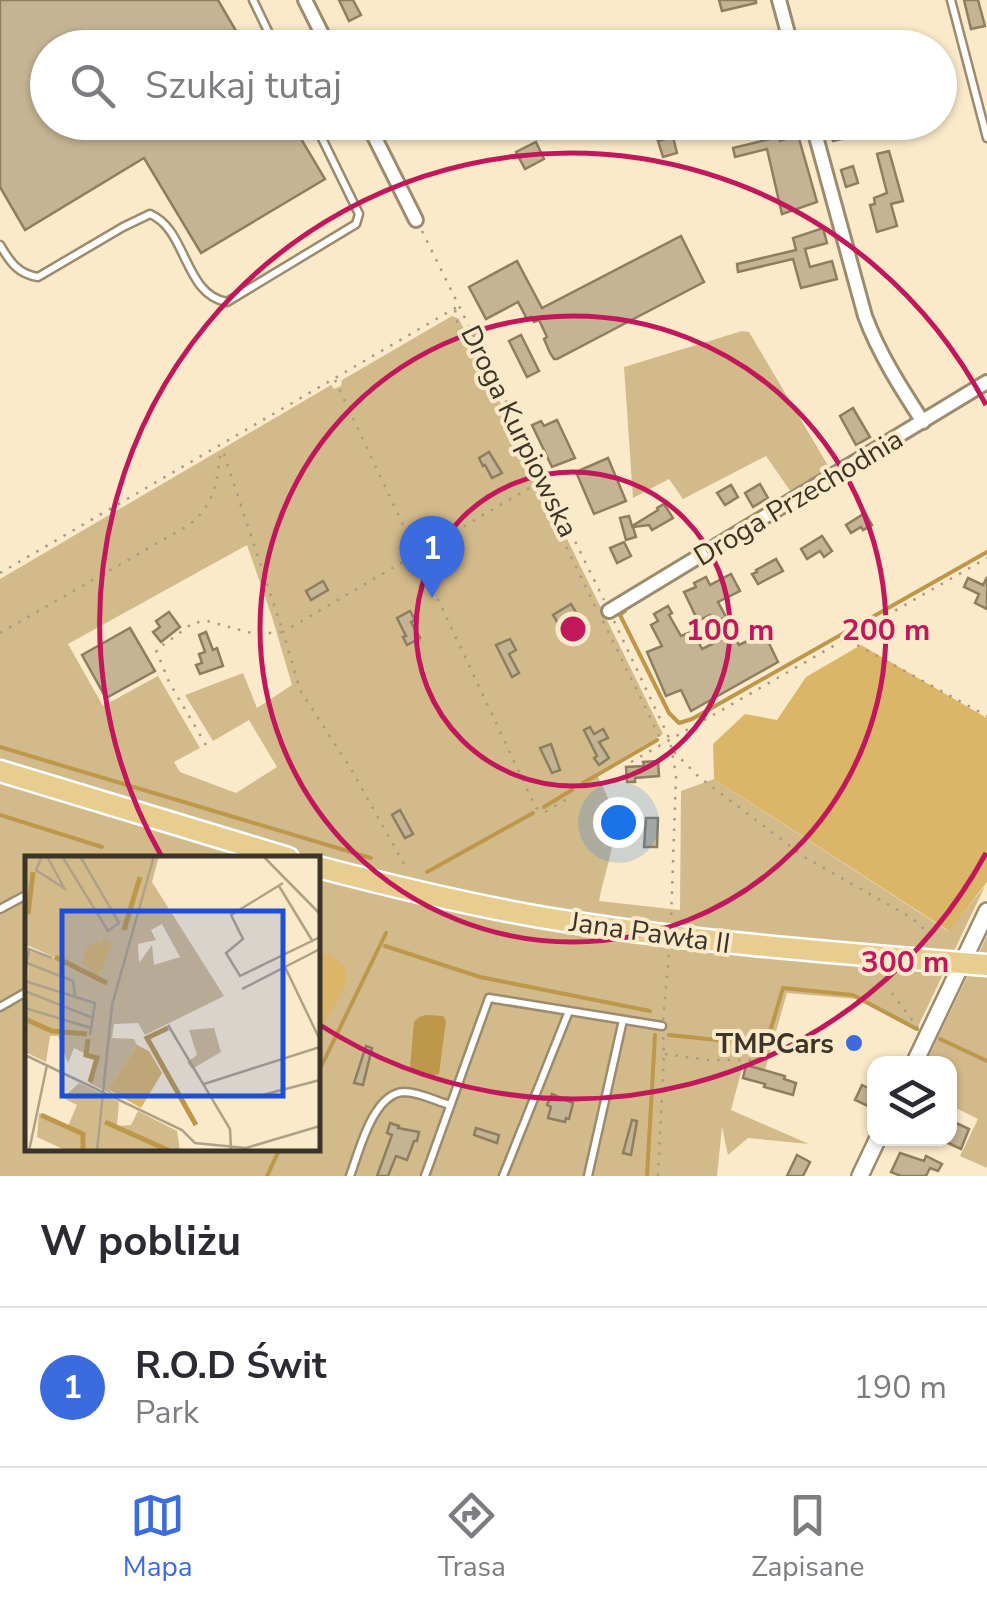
<!DOCTYPE html>
<html lang="pl">
<meta charset="utf-8">
<style>
:root{--surface:#fff;--page:#f2f2f3;--text:#2b2b33;--muted:#7c7c81;--line:#e1e1e2;--accent:#3b6bdc}
body{margin:0;font-family:"Nunito Sans",sans-serif;background:var(--page);color:var(--text)}
.controls{position:absolute;right:30px;bottom:30px;display:grid;overflow:hidden;border-radius:20px;box-shadow:0 2px 8px #0004}
.controls button{width:90px;height:90px;display:grid;place-items:center;padding:0;border:0;border-bottom:2px solid var(--line);background:var(--surface);color:var(--text);font:50px sans-serif}
.you{position:absolute;left:618px;top:822px;width:35px;height:35px;margin:-25px;border:8px solid #fff;border-radius:50%;background:#1a73e8;box-shadow:0 0 0 15px #1a73e833}
.badge{display:grid;place-items:center;width:65px;height:65px;border-radius:50%;background:var(--accent);color:#fff;font-size:32px;font-weight:700}
.pin{position:absolute;translate:-50% -82px;filter:drop-shadow(0 2px 5px #0008)}
.pin::after{content:'';position:absolute;top:52px;width:35px;height:30px;background:inherit;clip-path:polygon(0 0,100% 0,50% 100%)}
.list{margin:0;padding:0;list-style:none}
h2{display:flex;justify-content:space-between;align-items:center;height:130px;margin:0;padding:0 40px;font-size:42px}
h2 small{font-size:32px;font-weight:400;color:var(--muted)}
.list li{display:grid;grid-template-columns:65px 1fr auto;gap:30px;align-items:center;box-sizing:border-box;height:160px;padding:0 40px;border-top:2px solid var(--line)}
.list b{display:block;font-size:38px;white-space:nowrap}
.list p{margin:0;font-size:32px;white-space:nowrap;color:var(--muted)}
.list em{font-size:32px;font-style:normal;color:var(--muted)}
.icon{flex:none;width:55px;height:55px;fill:none;stroke:currentColor;stroke-width:2;stroke-linecap:round;stroke-linejoin:round}
.map{position:relative;flex:none;width:987px;height:1176px;overflow:hidden}
.search{position:absolute;background:var(--surface);box-shadow:0 2px 8px #0004;left:30px;right:30px;top:30px;height:110px;display:flex;align-items:center;gap:25px;box-sizing:border-box;padding:0 35px;border-radius:55px;color:var(--muted);font-size:38px}
.sheet{height:290px;background:var(--surface)}
nav{display:flex;justify-content:space-around;align-items:center;box-sizing:border-box;height:140px;border-top:2px solid var(--line);background:var(--surface);font-size:28px;color:var(--muted)}
nav a{display:grid;justify-items:center;gap:5px}
nav .on{color:var(--accent)}
.map>svg:first-child{display:block}
</style>
<div class="map">
<svg width="987" height="1176" viewBox="0 0 987 1176">
<rect width="100%" height="100%" fill="#fbeac9"/>
<g fill="#d3ba8b" fill-rule="evenodd">
<path d="M452,316L459,319L663,734L596,773C602,785 609,798 612,811C619,840 604,873 599,901L680,910L681,791L714,779L948,931L985,886L916,1031L856,999L787,993L765,1070L743,1065L731,1110L809,1144L748,1138L728,1155L722,1127L717,1176H0V579L331,385L334,389L341,386L342,380ZM247,545L272,617L292,685L257,708L243,673L185,695L213,741L249,720L277,767L236,793L180,772L174,762L200,748L158,676L103,706L68,644ZM28,858H318V1148H28Z"/>
<polygon points="742,331 749,332 839,484 802,508 766,456 683,499 669,479 633,498 624,367"/>
<polygon points="987,936 987,1168 960,1156 978,1119 950,1105 950,1064 925,1064"/>
</g>
<g fill="#dbb568">
<polygon points="861,645 987,718 987,882 949,931 714,779 713,744 745,714 777,720 806,677"/>
<path d="M318,951C364,965 344,989 327,1018C323,1025 320,1033 318,1041Z"/>
</g>
<polygon fill="#bd984b" points="426,1015 443,1016 446,1021 439,1074 433,1075 412,1072 410,1068 414,1022 419,1017"/>
<g fill="none" stroke-linecap="round" stroke-linejoin="round">
<g stroke="#bd984b" stroke-width="4">
<polyline points="625,611 620,615 669,713 679,723 692,719 731,697 987,552"/>
<polyline points="0,747 371,858"/>
<polyline points="583,783 657,740"/>
<polyline points="544,807 572,790"/>
<polyline points="0,815 102,847"/>
<polyline points="427,872 533,813"/>
<polyline points="385,946 480,977 650,1011"/>
<polyline points="669,1035 766,1045 783,988 853,995 917,1029"/>
<polyline points="940,1039 987,1061"/>
<polyline points="318,1073 386,933"/>
<polyline points="267,1176 280,1148"/>
<polyline points="647,1176 655,1035"/>
</g>
</g>
<g fill="#c5b494" stroke="#8e7e60" stroke-width="2.5">
<polygon points="0,0 218,0 246,48 48,48 48,122 291,122 325,179 201,253 144,158 25,230 0,187"/>
<polygon points="339,0 353,0 361,15 349,21"/>
<polygon points="719,0 756,0 756,3 722,11"/>
<polygon points="964,0 978,0 985,26 971,29"/>
<polygon points="375,32 385,48 360,48 364,46 360,39"/>
<polygon points="854,122 864,122 867,133 833,141 829,127"/>
<polygon points="798,135 817,202 782,214 767,149 735,157 733,148 779,137 780,141"/>
<polygon points="673,137 677,153 663,157 658,141"/>
<polygon points="536,142 544,159 525,169 516,152"/>
<polygon points="889,151 903,201 891,204 897,226 877,232 870,205 875,204 874,198 887,193 877,154"/>
<polygon points="853,166 858,183 846,187 841,170"/>
<polygon points="823,228 827,243 805,249 810,267 832,261 837,279 801,288 793,259 738,272 737,264 796,250 793,238"/>
<polygon points="681,236 704,282 557,359 554,359 550,353 544,339 547,337 539,320 534,322 531,317 527,319 518,302 486,319 469,287 517,261 542,308"/>
<polygon points="521,335 539,371 527,377 509,341"/>
<polygon points="853,408 870,437 856,445 840,416"/>
<polygon points="557,420 575,458 552,467 532,425 541,421 544,426"/>
<polygon points="489,452 502,473 492,478 485,465 483,466 479,458"/>
<polygon points="608,458 626,501 594,514 576,472"/>
<polygon points="760,484 768,498 753,507 745,493"/>
<polygon points="731,485 738,497 725,505 717,493"/>
<polygon points="664,504 673,518 652,530 649,525 633,527 636,537 626,540 620,518 629,516 632,526 658,510 657,508"/>
<polygon points="865,513 872,525 863,530 861,527 851,533 846,525"/>
<polygon points="822,536 832,551 824,557 820,551 807,559 801,549"/>
<polygon points="624,542 631,556 617,563 610,548"/>
<polygon points="776,559 783,571 758,584 752,574 757,572 756,570"/>
<polygon points="731,574 740,591 718,602 726,617 714,623 710,615 698,621 684,592 696,587 694,583 706,577 710,585"/>
<polygon points="987,577 987,609 975,603 979,594 964,587 968,578 983,585"/>
<polygon points="323,581 328,590 311,600 306,591"/>
<polygon points="571,604 577,614 559,625 553,615"/>
<polygon points="668,606 672,613 669,615 681,636 693,631 702,649 733,634 739,645 764,633 778,662 691,711 681,690 666,696 647,652 662,646 651,625 658,621 654,614"/>
<polygon points="410,611 415,620 411,622 420,638 407,645 403,637 406,636 397,618"/>
<polygon points="169,612 180,627 161,642 153,632 160,627 156,621"/>
<polygon points="130,628 155,671 106,698 82,655"/>
<polygon points="206,632 213,650 217,648 223,666 200,674 196,665 202,663 199,654 205,652 199,635"/>
<polygon points="510,639 516,650 509,654 519,673 512,677 496,645"/>
<polygon points="590,727 594,734 603,729 608,738 599,742 609,758 599,765 594,758 597,756 584,730"/>
<polygon points="551,744 560,770 552,773 540,748"/>
<polygon points="658,761 659,776 635,778 635,782 627,782 626,767 644,766 643,762"/>
<polygon points="400,810 413,834 405,838 392,815"/>
<polygon points="646,818 658,818 657,847 644,847"/>
<polygon points="366,1046 372,1048 363,1085 354,1083"/>
<polygon points="746,1065 785,1076 784,1079 796,1083 793,1095 764,1087 765,1084 743,1078"/>
<polygon points="862,1085 874,1091 868,1106 855,1100"/>
<polygon points="552,1094 573,1103 569,1119 566,1118 565,1122 548,1118 551,1107 547,1105"/>
<polygon points="632,1120 637,1121 631,1155 623,1153"/>
<polygon points="954,1122 969,1129 961,1149 946,1142 950,1138 950,1125 952,1127"/>
<polygon points="390,1123 399,1126 398,1128 419,1132 417,1141 414,1141 407,1160 396,1156 388,1176 377,1176 392,1135 387,1133"/>
<polygon points="476,1128 499,1135 497,1143 474,1135"/>
<polygon points="900,1153 924,1161 926,1156 942,1164 938,1171 930,1168 926,1176 901,1176 891,1172"/>
<polygon points="797,1155 810,1162 803,1176 787,1176"/>
</g>
<g fill="none" stroke-linecap="round" stroke-linejoin="round">
<defs>
<g id="service">
<polyline points="253,0 276,48"/>
<polyline points="951,0 987,138"/>
<path d="M0,245C10,262 18,274 38,277L123,227L150,214C187,229 184,295 227,302L356,224L359,214L314,122"/>
<polyline points="0,909 28,894"/>
<polyline points="0,1007 28,991"/>
<path d="M350,1176C359,1152 373,1093 404,1092C419,1092 436,1101 450,1105"/>
<polyline points="425,1176 489,998 662,1026"/>
<polyline points="503,1176 569,1011"/>
<polyline points="588,1176 623,1020"/>
</g>
<g id="minor">
<polyline points="305,0 329,48"/>
<polyline points="779,0 792,48"/>
<polyline points="367,122 416,220"/>
<path d="M812,122L865,316C879,354 901,388 923,422"/>
<polyline points="609,611 987,382"/>
</g>
<g id="tertiary">
<polyline points="914,1064 987,911"/>
<polyline points="860,1176 878,1138"/>
</g>
<g id="primary">
<polyline points="0,771 288,858"/>
<path d="M318,867C391,886 465,904 540,917C688,942 838,953 987,965"/>
</g>
</defs>
<use href="#service" stroke="#9c8c6d" stroke-width="11"/>
<use href="#minor" stroke="#9c8c6d" stroke-width="18"/>
<use href="#tertiary" stroke="#9c8c6d" stroke-width="20"/>
<use href="#primary" stroke="#fff" stroke-width="25"/>
<g stroke="#a89b83" stroke-width="2.5" stroke-dasharray="2.5 8" stroke-linecap="butt">
<polyline points="422,231 604,600"/>
<polyline points="455,310 457,322 597,610"/>
<polyline points="335,380 536,808 545,812 567,799"/>
<polyline points="0,573 457,307"/>
<polyline points="603,621 663,744"/>
<polyline points="614,621 670,740 676,776 671,920"/>
<path d="M0,633L189,525C216,504 217,480 221,448"/>
<polyline points="848,640 987,716"/>
<polyline points="206,745 169,682 156,650 193,623 207,621 255,634 283,632 222,448"/>
<polyline points="674,752 699,777 806,858 912,918 936,940"/>
<polyline points="631,762 987,558"/>
<polyline points="404,864 351,769 300,690 283,632 543,480"/>
<polyline points="892,993 918,1028"/>
<polyline points="663,1020 669,953"/>
<polyline points="665,1054 708,1060 754,1060 767,1063"/>
<polyline points="658,1176 664,1054 663,1033"/>
</g>
<use href="#service" stroke="#fff" stroke-width="6"/>
<use href="#minor" stroke="#fff" stroke-width="12"/>
<use href="#tertiary" stroke="#fff" stroke-width="15"/>
<use href="#primary" stroke="#e8cd90" stroke-width="20"/>
</g>
<g fill="none" stroke="#c2185b" stroke-width="5">
<circle cx="573" cy="629" r="157"/>
<circle cx="573" cy="629" r="313"/>
<path d="M986 853A470 470 0 0 1 320 1025M162 857A470 470 0 1 1 986 405"/>
</g>
<circle fill="#3b6bdc" stroke="#fbeac9" stroke-width="4" cx="854" cy="1043" r="10"/>
<g text-anchor="middle" stroke-width="8" stroke-linejoin="round" paint-order="stroke">
<g font-size="28" fill="#3b3427" stroke="#fbeac9">
<text transform="translate(520 431) rotate(64)" y="10">Droga Kurpiowska</text>
<text transform="translate(798 497) rotate(-31)" y="10">Droga Przechodnia</text>
<text transform="translate(650 932) rotate(8)" y="10">Jana Pawła II</text>
</g>
<g font-size="28" font-weight="bold" fill="#3b3427" stroke="#fbeac9" text-anchor="end">
<text x="834" y="1053">TMPCars</text>
</g>
</g>
<g transform="translate(25 856)">
<rect width="295" height="295" fill="#fbeac9"/>
<path d="M0,0H134L127,26L199,140L120,179L113,167L89,168L87,182L109,183L112,189L83,233L91,240L64,227L71,203L49,192L43,207L33,180H25L21,206L0,196L4,95L33,103L0,88ZM137,68L155,101L129,109L127,89L114,107L113,88L131,84L126,74ZM189,172L196,196L167,213L162,206L172,199L164,174ZM54,227L94,246L92,270L106,269L113,255L152,275L155,295H42L12,281L14,257L43,270L52,249L38,242Z" fill="#d3ba8b" fill-rule="evenodd"/>
<path d="M80,82L87,90L73,120L57,107L62,91L72,86L82,92L76,86ZM112,189L124,195L137,217L116,252L83,233Z" fill="#dbb568"/>
<path fill="none" stroke="#bd984b" stroke-width="5" d="M3,58L8,16M99,74L115,21M30,101L82,127M0,163L27,175L62,178M143,172L122,182L171,269M63,183L61,199L72,202L65,226M16,259L58,278V295M80,266L145,295"/>
<path fill="none" stroke="#aea188" stroke-width="2.5" d="M17,0L11,14L39,32L22,0M37,0L83,75L94,67L55,0M238,0L295,58M258,27L206,59L218,83L201,97L215,120L295,81M0,30V62M254,30L288,86M2,107L48,125L50,139M260,111L295,184M1,112L4,93L27,102M0,125L70,147L65,179M217,133L295,93M0,135L68,162M0,152L66,172M143,169L205,273L206,293M0,199L157,274L170,287L221,292L295,270M179,228L295,191M230,241L295,224M4,295L22,209M72,295L87,149L129,0"/>
<path fill="#1d4ed8" fill-opacity="0.15" stroke="#1d4ed8" stroke-width="5" d="M37,55H258V240H37Z"/>
<rect width="295" height="295" fill="none" stroke="#3b3427" stroke-width="5"/>
</g>
<circle cx="573" cy="629" r="15" fill="#c2185b" stroke="#fbeac9" stroke-width="5"/>
<g font-size="30" text-anchor="middle" font-weight="bold" fill="#c2185b" stroke="#fbeac9" stroke-width="8" stroke-linejoin="round" paint-order="stroke">
<text x="730" y="640">100 m</text>
<text x="886" y="640">200 m</text>
<text x="905" y="972">300 m</text>
</g>
</svg>
<div class="controls">
<button><svg class="icon" aria-label="layers" viewBox="0 0 24 24"><path d="M12 4l9 5-9 5-9-5zM3 14l9 5 9-5"/></svg></button>
</div>
<div class="you"></div>
<div class="pin badge" style="left:432px;top:598px">1</div>
<div class="search"><svg class="icon" aria-label="search" viewBox="0 0 24 24"><circle cx="10" cy="10" r="6"/><path d="M15 15l6 6"/></svg>Szukaj tutaj</div>
</div>
<section class="sheet">
<h2>W pobliżu<small></small></h2>
<ul class="list">
<li><span class="badge">1</span><div><b>R.O.D Świt</b><p>Park</p></div><em>190 m</em></li>
</ul>
</section>
<nav>
<a class="on"><svg class="icon" aria-label="map" viewBox="0 0 24 24"><path d="M3 6l6-2 6 2 6-2v14l-6 2-6-2-6 2zM9 4v14M15 6v14"/></svg>Mapa</a>
<a><svg class="icon" aria-label="directions" viewBox="0 0 24 24"><path d="M12 3l9 9-9 9-9-9zM9 14v-3h6M13 9l2 2-2 2"/></svg>Trasa</a>
<a><svg class="icon" aria-label="saved" viewBox="0 0 24 24"><path d="M7 4h10v16l-5-4-5 4z"/></svg>Zapisane</a>
</nav>
